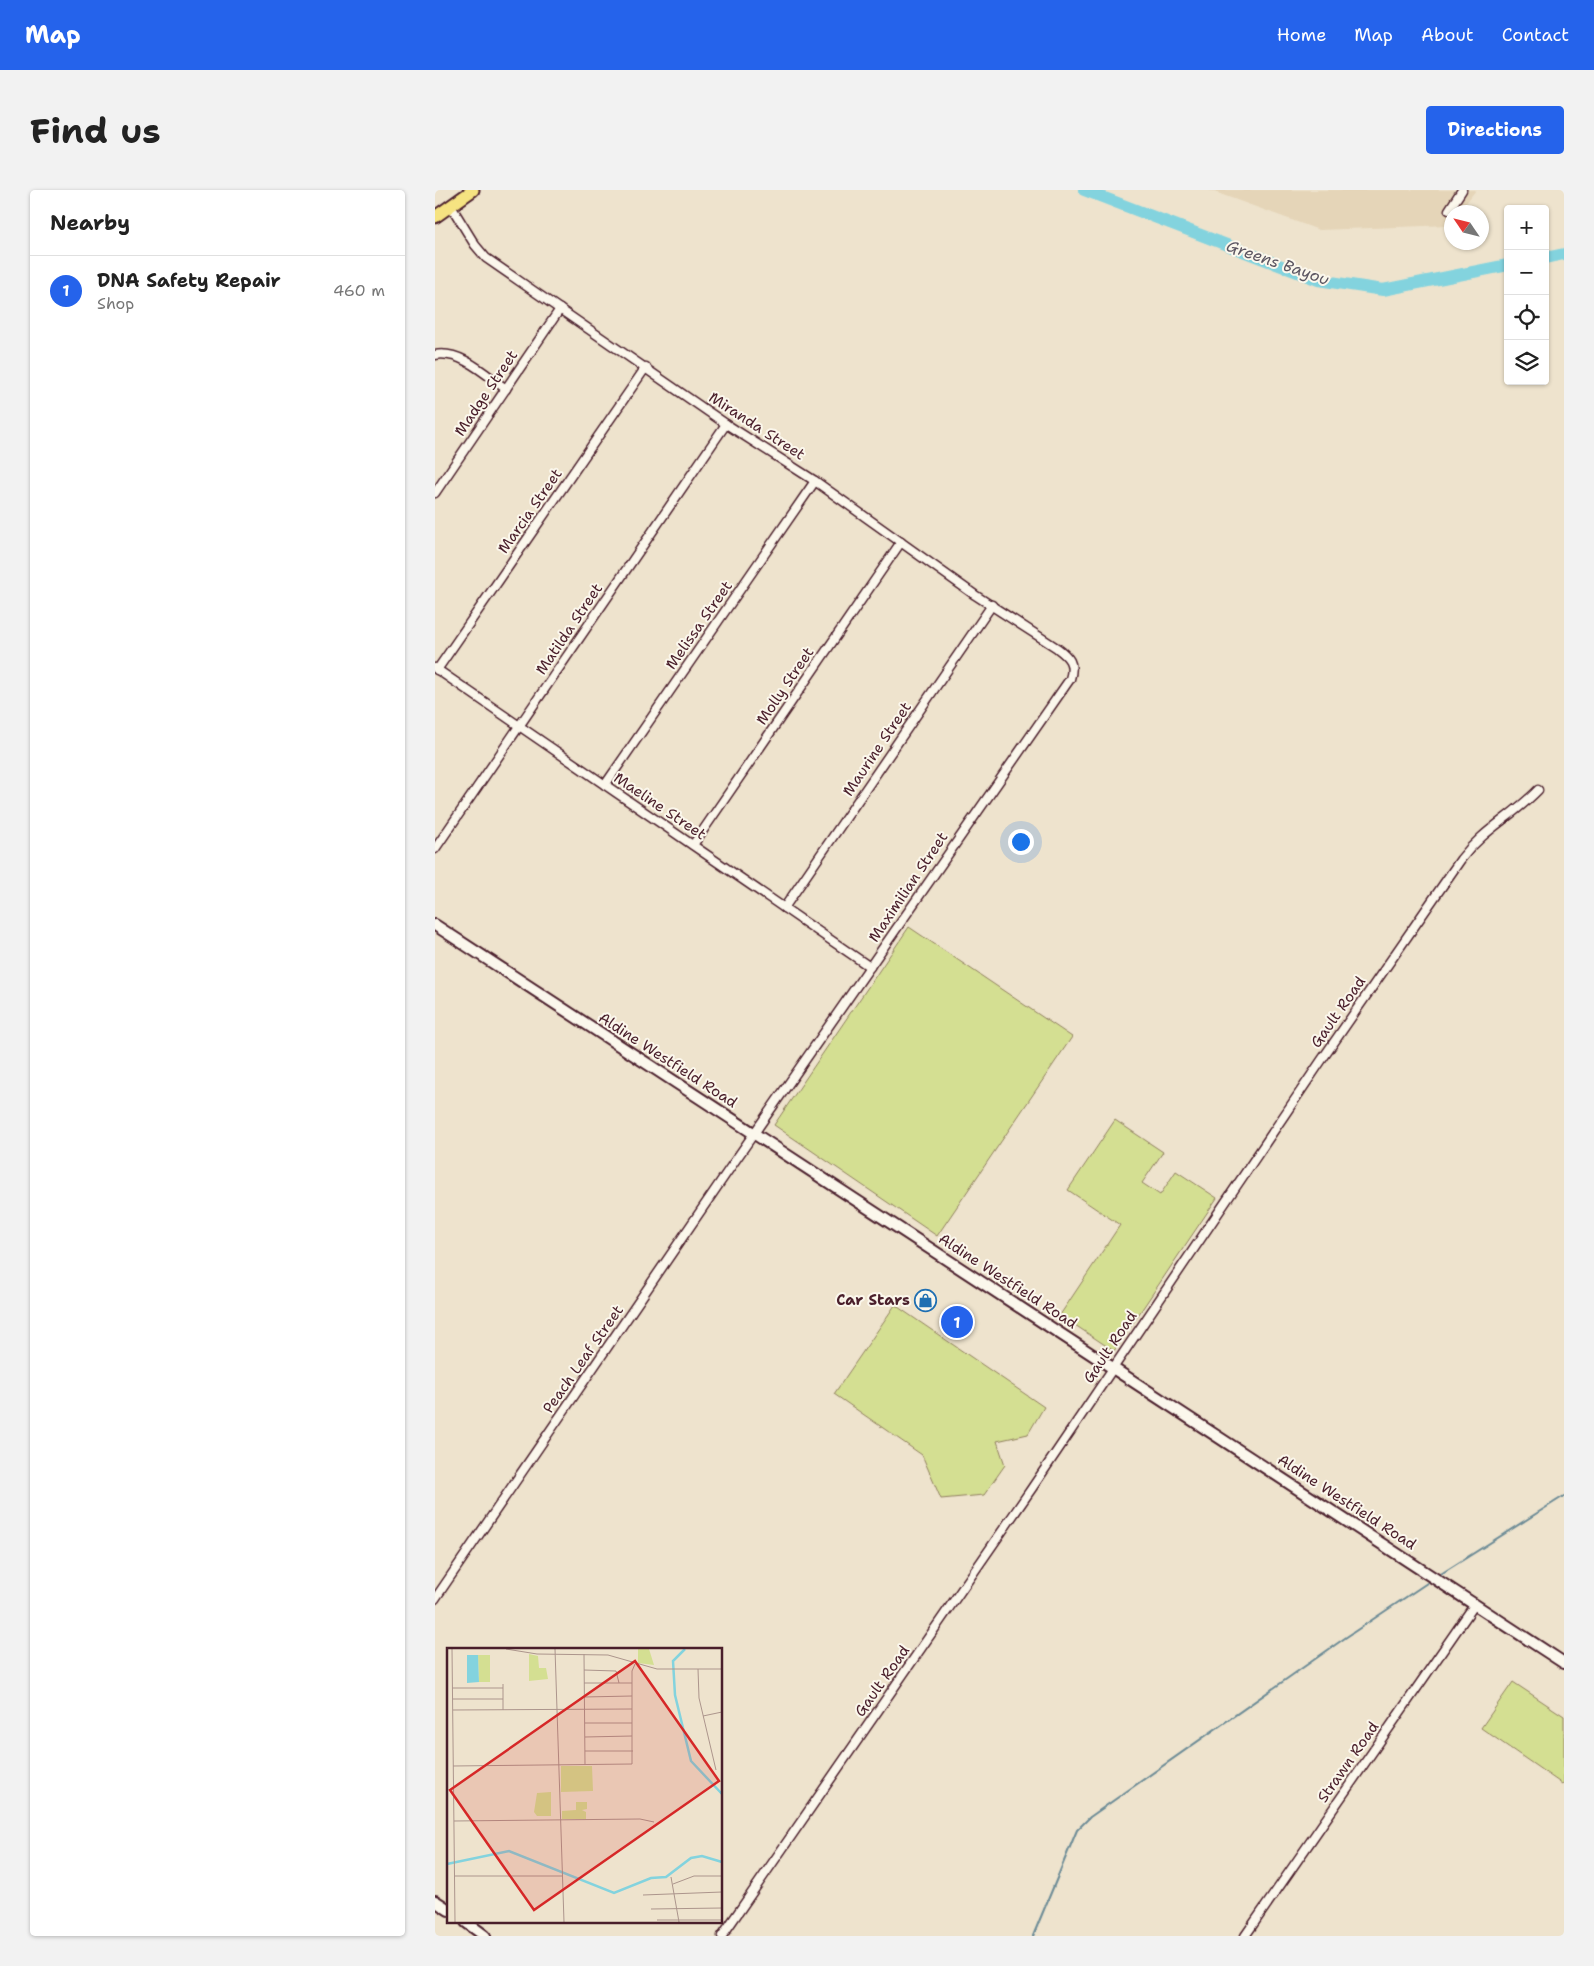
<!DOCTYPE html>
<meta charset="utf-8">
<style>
:root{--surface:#fff;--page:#f2f2f2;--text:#222;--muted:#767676;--line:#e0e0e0;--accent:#2563eb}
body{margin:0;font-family:"Shantell Sans",sans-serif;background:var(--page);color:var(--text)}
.controls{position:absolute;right:15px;top:15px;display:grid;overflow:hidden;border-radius:5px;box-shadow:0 1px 4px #0004}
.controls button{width:45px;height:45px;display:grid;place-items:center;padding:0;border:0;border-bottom:1px solid var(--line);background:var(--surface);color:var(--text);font:25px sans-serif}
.compass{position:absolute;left:1009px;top:15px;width:45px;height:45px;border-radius:50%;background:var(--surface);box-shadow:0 1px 4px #0004;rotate:305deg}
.you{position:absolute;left:585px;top:651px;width:18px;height:18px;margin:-12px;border:4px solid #fff;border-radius:50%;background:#1a73e8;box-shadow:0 0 0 8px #1a73e833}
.badge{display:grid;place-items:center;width:32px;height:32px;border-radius:50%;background:var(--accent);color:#fff;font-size:16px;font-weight:700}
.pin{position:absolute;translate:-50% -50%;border:2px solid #fff;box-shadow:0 1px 5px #0006}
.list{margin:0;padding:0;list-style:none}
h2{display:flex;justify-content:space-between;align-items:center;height:65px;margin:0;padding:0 20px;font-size:21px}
h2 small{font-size:16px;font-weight:400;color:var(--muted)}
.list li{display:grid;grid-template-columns:32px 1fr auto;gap:15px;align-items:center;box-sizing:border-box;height:70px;padding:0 20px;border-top:1px solid var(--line)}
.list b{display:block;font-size:19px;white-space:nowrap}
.list p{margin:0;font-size:16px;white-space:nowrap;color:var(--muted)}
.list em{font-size:16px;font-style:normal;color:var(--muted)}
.icon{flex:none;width:28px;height:28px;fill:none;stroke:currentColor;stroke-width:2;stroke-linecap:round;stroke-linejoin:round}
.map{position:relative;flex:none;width:1129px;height:1746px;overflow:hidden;border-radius:5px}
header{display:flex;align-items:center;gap:30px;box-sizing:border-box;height:70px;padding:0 25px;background:var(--accent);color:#fff}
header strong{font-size:24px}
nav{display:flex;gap:28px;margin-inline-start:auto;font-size:18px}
.intro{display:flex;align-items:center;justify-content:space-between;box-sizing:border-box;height:120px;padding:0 30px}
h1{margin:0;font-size:35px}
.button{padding:12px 22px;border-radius:5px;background:var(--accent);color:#fff;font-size:18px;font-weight:700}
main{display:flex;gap:30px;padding:0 30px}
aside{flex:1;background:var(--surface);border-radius:5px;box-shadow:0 1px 4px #0004}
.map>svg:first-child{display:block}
</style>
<header>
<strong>Map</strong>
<nav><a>Home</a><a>Map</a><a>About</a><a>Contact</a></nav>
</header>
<div class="intro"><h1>Find us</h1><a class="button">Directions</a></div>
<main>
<aside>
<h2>Nearby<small></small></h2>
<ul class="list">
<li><span class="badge">1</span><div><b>DNA Safety Repair</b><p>Shop</p></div><em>460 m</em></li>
</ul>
</aside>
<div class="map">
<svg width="1129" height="1746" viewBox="0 0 1129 1746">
<rect width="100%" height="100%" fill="#eee3cd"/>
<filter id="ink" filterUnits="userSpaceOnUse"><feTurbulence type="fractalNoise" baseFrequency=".02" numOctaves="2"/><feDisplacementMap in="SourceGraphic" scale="10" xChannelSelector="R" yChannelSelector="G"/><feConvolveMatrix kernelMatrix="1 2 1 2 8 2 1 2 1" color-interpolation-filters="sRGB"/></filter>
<g filter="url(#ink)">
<polygon fill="#e5d5b8" points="774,0 1041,0 1024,22 1016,22 1015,35 884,40"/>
<g fill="#d4df92" stroke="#8f7f5e">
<polygon points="474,737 637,847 502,1046 339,935"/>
<polygon points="680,930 728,962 707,993 725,1005 741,981 782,1008 679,1161 625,1125 685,1035 633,1000"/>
<polygon points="460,1115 609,1217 593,1244 562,1251 570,1275 549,1305 506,1309 487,1265 399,1204"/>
<polygon points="1078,1492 1129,1526 1129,1592 1127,1594 1046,1538"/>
</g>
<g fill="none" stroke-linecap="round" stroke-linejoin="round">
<g stroke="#6c8b96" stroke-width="2">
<polyline points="1001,1387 1129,1306"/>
<polyline points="598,1746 642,1640 655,1627 910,1448 995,1391"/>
</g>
<g stroke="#83d3de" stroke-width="12">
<polyline points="649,0 883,90 948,100 1073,75"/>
<polyline points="1110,68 1129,64"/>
</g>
<defs>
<g id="street">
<polyline points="1014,20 1027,0"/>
<path d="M0,165C26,160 51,185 71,199"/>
<polyline points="0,303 125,119"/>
<polyline points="0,478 435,777"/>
<polyline points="2,480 211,177"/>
<polyline points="170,595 380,291"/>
<polyline points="258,655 466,352"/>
<polyline points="0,659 291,234"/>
<polyline points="349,718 557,415"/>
<path d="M0,1409L295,978L635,489C640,473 634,467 622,458L540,405L380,291L291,234L51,68L40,55L16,16"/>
<path d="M287,1746L597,1298L886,871L1026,669C1049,639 1077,627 1103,600"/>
<polyline points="810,1746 1040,1414"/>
</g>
<g id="secondary">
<polyline points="0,735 1129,1473"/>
<polyline points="0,1711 14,1720"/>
<polyline points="31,1732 50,1746"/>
</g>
<polyline id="primary" points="0,27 38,0"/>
</defs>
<use href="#street" stroke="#4a1f2b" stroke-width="11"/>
<use href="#secondary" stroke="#4a1f2b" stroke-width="14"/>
<use href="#primary" stroke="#4a1f2b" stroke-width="15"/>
<use href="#street" stroke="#fbf7ec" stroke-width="8"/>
<use href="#secondary" stroke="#fbf7ec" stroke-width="10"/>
<use href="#primary" stroke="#f6e381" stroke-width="11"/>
</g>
</g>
<defs>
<symbol id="shop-ring" viewBox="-11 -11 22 22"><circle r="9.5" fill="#fbf7ec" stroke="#1f6fb2" stroke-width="1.5"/><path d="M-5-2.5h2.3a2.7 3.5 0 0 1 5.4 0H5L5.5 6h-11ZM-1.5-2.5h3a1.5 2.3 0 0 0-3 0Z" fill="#1f6fb2"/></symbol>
</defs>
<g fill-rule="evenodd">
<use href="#shop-ring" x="478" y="1098" width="25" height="25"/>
</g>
<g text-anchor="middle" stroke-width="4" stroke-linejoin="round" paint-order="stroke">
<g font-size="15" fill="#4a1f2b" stroke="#fbf7ec">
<text transform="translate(51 203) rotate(-56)" y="5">Madge Street</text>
<text transform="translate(322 236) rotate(33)" y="5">Miranda Street</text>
<text transform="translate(95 321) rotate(-55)" y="5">Marcia Street</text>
<text transform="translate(264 435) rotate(-55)" y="5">Melissa Street</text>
<text transform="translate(134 439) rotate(-56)" y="5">Matilda Street</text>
<text transform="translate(350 496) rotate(-56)" y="5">Molly Street</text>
<text transform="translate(442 559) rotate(-56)" y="5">Maurine Street</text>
<text transform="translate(225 616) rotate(34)" y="5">Maeline Street</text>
<text transform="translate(473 697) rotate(-56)" y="5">Maximilian Street</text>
<text transform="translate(903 822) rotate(-55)" y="5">Gault Road</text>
<text transform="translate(233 870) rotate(33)" y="5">Aldine Westfield Road</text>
<text transform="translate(573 1091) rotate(33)" y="5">Aldine Westfield Road</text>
<text transform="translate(675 1157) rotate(-56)" y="5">Gault Road</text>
<text transform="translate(148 1169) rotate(-55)" y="5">Peach Leaf Street</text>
<text transform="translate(912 1312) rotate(33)" y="5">Aldine Westfield Road</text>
<text transform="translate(447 1491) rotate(-55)" y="5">Gault Road</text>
<text transform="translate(913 1572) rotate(-55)" y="5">Strawn Road</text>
</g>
<g font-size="15" font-weight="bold" fill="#4a1f2b" stroke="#fbf7ec" text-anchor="end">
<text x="475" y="1115">Car Stars</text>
</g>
<g font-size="16" font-style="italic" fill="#5b5561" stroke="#fbf7ec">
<text transform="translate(843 72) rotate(19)" y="6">Greens Bayou</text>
</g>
</g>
<g transform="translate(12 1458)">
<rect width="275" height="275" fill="#eee3cd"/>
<path d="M191,1H202L207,17L191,15ZM82,6L91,8L92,20H99L101,31L82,33ZM31,7H43V34H32ZM114,118H145L146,143L114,144ZM104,144V168H90L87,164L90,145ZM129,154H140V161L135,162L139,164V171H115V163L129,162Z" fill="#d4df92"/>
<path d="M20,7H31L32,34L20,35Z" fill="#83d3de"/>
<path fill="none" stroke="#83d3de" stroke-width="2.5" d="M238,1L226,13L228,47L244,113L275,146M0,216L62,203L167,245L204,230L219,229L244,210L255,208L275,214"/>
<path fill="none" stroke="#ac958c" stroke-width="1" d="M5,1L8,274M59,1L90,6L161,7L210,21H275M108,1L117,274M137,6L138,117M251,21L252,50L269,122M137,22L169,23L172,35M137,35H185M56,36V62M5,40H56M137,49L185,48M6,51H56M6,62L185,61M256,68L275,64M138,75H185M138,89L185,88M138,103H186M6,118L185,116V23L188,16M7,173L193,171L207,174M8,228H115M224,229L232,274M226,236L247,228H275M196,247L275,244M204,261L275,260M210,272H275"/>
<path fill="#d62828" fill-opacity="0.15" stroke="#d62828" stroke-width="2.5" d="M188,13L272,133L87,262L3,142Z"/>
<rect width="275" height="275" fill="none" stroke="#4a1f2b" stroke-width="2.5"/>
</g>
</svg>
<div class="controls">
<button>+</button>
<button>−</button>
<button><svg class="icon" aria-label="locate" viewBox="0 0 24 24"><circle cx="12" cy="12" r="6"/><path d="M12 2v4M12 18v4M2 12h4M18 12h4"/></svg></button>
<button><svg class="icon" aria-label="layers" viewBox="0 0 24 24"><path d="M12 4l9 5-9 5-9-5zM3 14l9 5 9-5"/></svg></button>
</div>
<svg class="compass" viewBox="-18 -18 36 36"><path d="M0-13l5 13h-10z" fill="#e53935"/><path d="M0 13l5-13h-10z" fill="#767676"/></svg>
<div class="you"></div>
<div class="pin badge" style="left:522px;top:1132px">1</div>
</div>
</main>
